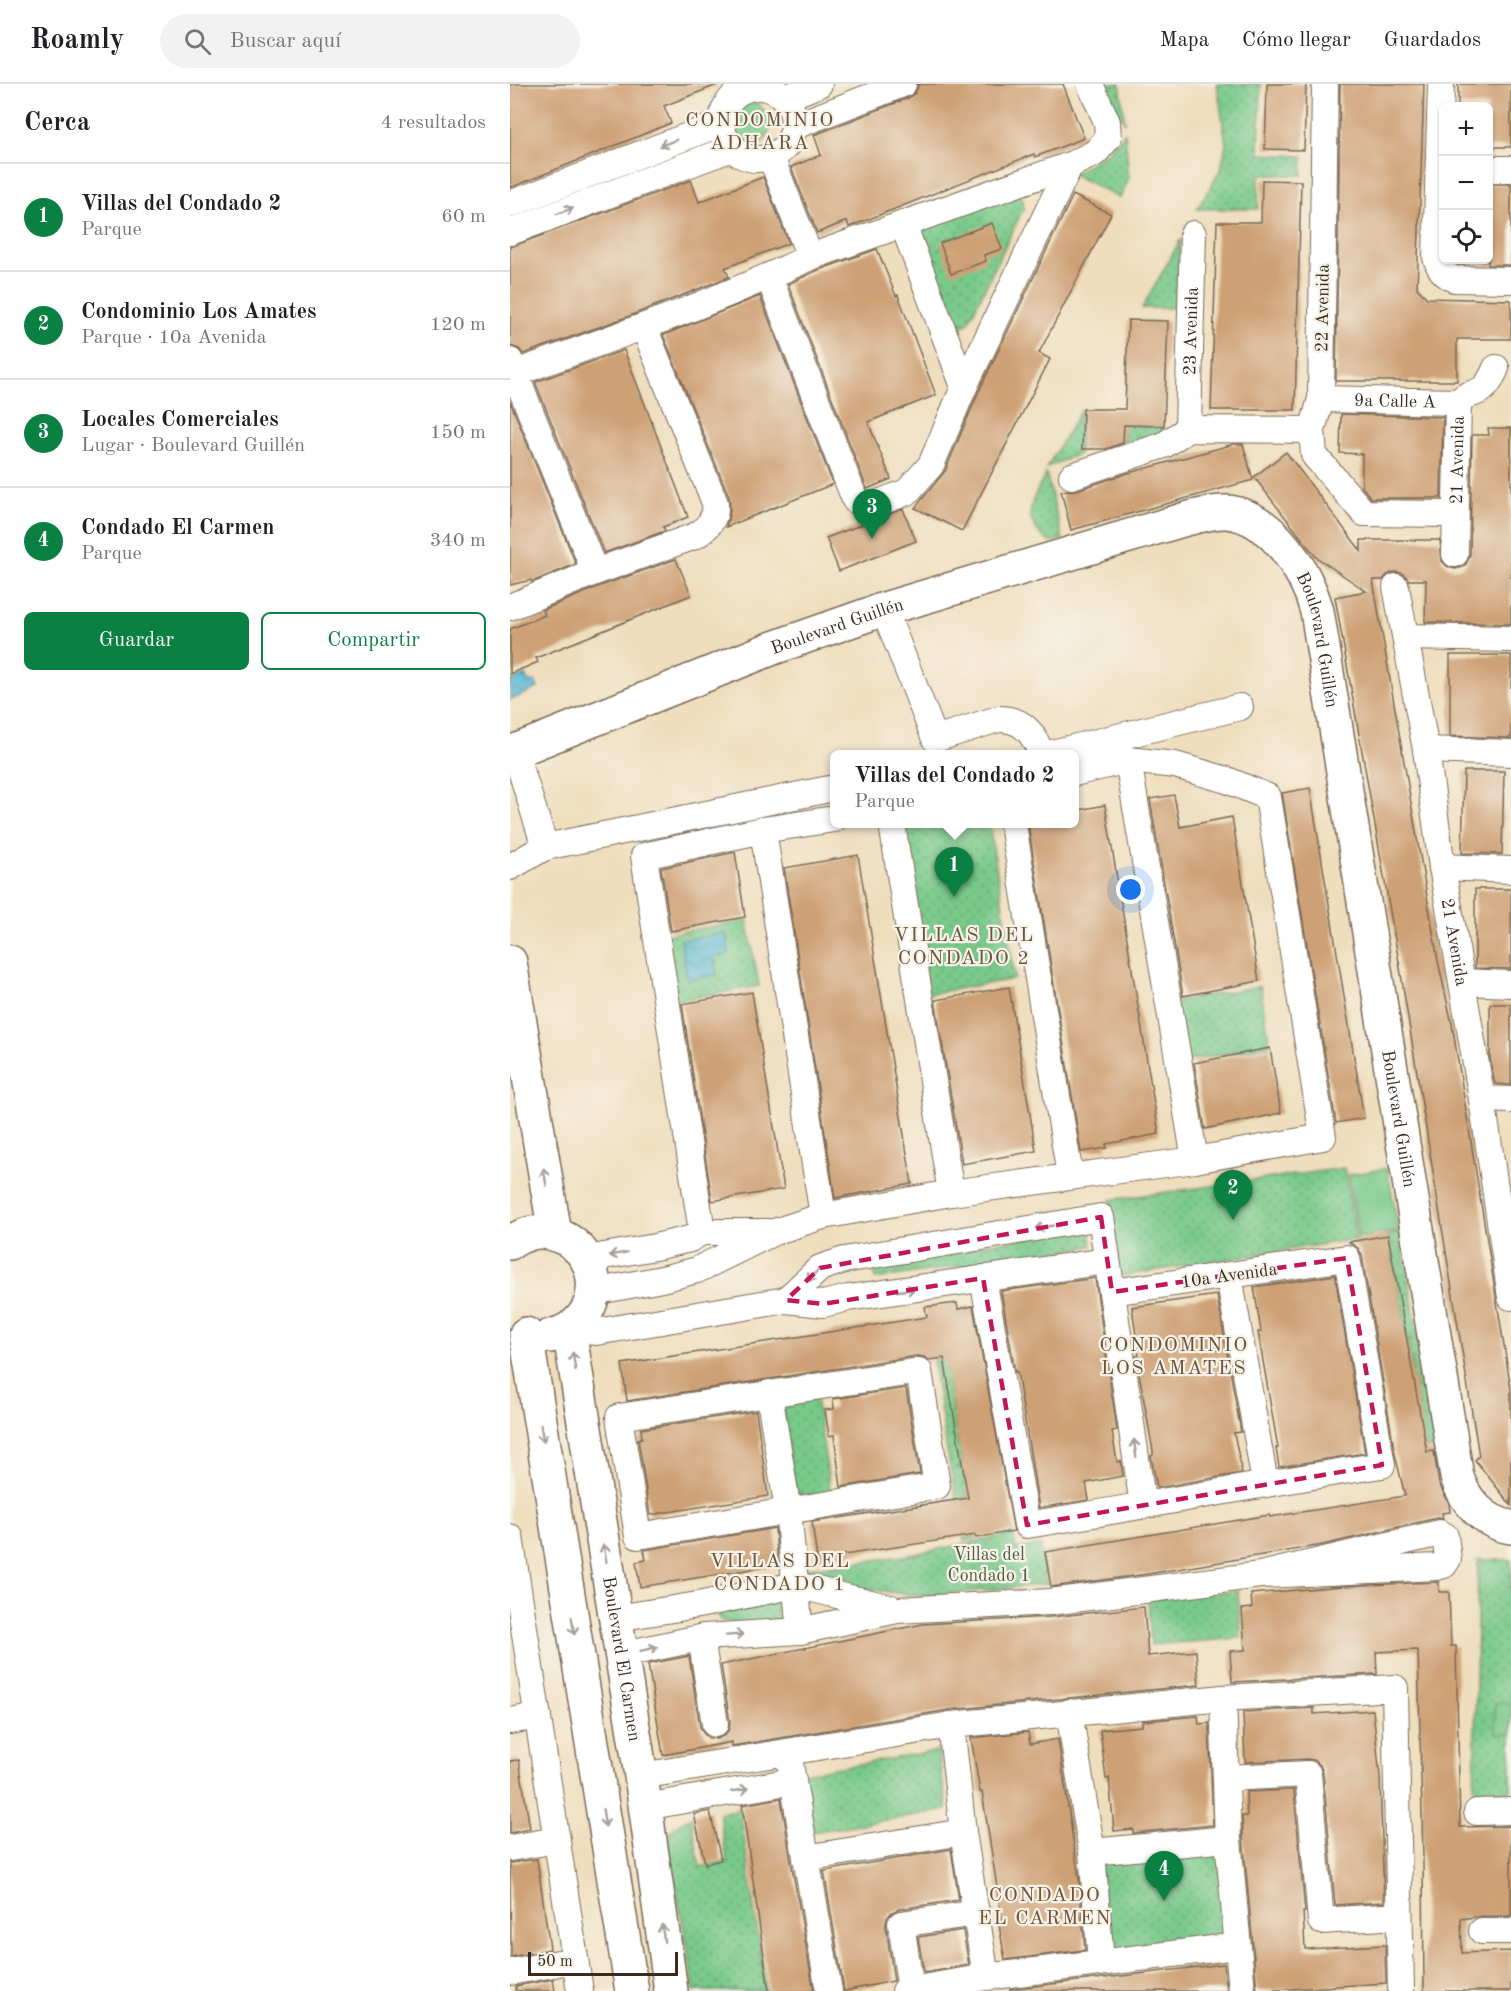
<!DOCTYPE html>
<html lang="es">
<meta charset="utf-8">
<style>
:root{--surface:#fff;--page:#f2f2f2;--text:#202124;--muted:#757577;--line:#e0e0e0;--accent:#0b8043}
body{margin:0;font-family:"Old Standard TT",serif;background:var(--page);color:var(--text)}
.controls{position:absolute;right:18px;top:18px;display:grid;overflow:hidden;border-radius:9px;box-shadow:0 2px 4px #0004}
.controls button{width:54px;height:54px;display:grid;place-items:center;padding:0;border:0;border-bottom:2px solid var(--line);background:var(--surface);color:var(--text);font:30px sans-serif}
.scale{position:absolute;left:18px;bottom:15px;width:150px;box-sizing:border-box;padding-left:6px;border:3px solid #3b2a1e;border-top:0;font-size:16px;line-height:21px;white-space:nowrap;color:#3b2a1e;-webkit-text-stroke:4px #f7f3e8;paint-order:stroke}
.you{position:absolute;left:621px;top:806px;width:21px;height:21px;margin:-15px;border:4px solid #fff;border-radius:50%;background:#1a73e8;box-shadow:0 0 0 9px #1a73e833}
.badge{display:grid;place-items:center;width:39px;height:39px;border-radius:50%;background:var(--accent);color:#fff;font-size:20px;font-weight:700}
.pin{position:absolute;translate:-50% -50px;filter:drop-shadow(0 2px 3px #0008)}
.pin::after{content:'';position:absolute;top:32px;width:21px;height:18px;background:inherit;clip-path:polygon(0 0,100% 0,50% 100%)}
.popup{position:absolute;left:320px;top:666px;width:249px;height:78px;box-sizing:border-box;display:grid;place-content:center;border-radius:9px;background:var(--surface);filter:drop-shadow(0 2px 4px #0005);font-size:20px;white-space:nowrap;color:var(--muted)}
.popup b{font-size:22px;color:var(--text)}
.popup::after{content:'';position:absolute;left:50%;top:100%;margin-left:-12px;border:12px solid transparent;border-top-color:var(--surface)}
.list{margin:0;padding:0;list-style:none}
h2{display:flex;justify-content:space-between;align-items:center;height:78px;margin:0;padding:0 24px;font-size:26px}
h2 small{font-size:20px;font-weight:400;color:var(--muted)}
.list li{display:grid;grid-template-columns:39px 1fr auto;gap:18px;align-items:center;box-sizing:border-box;height:108px;padding:0 24px;border-top:2px solid var(--line)}
.list b{display:block;font-size:22px;white-space:nowrap}
.list p{margin:0;font-size:20px;white-space:nowrap;color:var(--muted)}
.list em{font-size:20px;font-style:normal;color:var(--muted)}
.actions{display:flex;gap:12px;padding:18px 24px}
.actions a{flex:1;padding:14px 0;border:2px solid var(--accent);border-radius:9px;text-align:center;font-size:21px;color:var(--accent)}
.actions .main{background:var(--accent);color:#fff}
.icon{flex:none;width:33px;height:33px;fill:none;stroke:currentColor;stroke-width:2;stroke-linecap:round;stroke-linejoin:round}
.map{position:relative;flex:none;width:1001px;height:1907px;overflow:hidden}
header{display:flex;align-items:center;gap:36px;box-sizing:border-box;height:84px;padding:0 30px;background:var(--surface);border-bottom:2px solid var(--line)}
header strong{font-size:28px}
nav{display:flex;gap:33px;margin-inline-start:auto;font-size:21px}
.search{width:420px;height:54px;background:var(--page);display:flex;align-items:center;gap:15px;box-sizing:border-box;padding:0 21px;border-radius:33px;color:var(--muted);font-size:22px}
main{display:flex}
aside{flex:1;background:var(--surface)}
.map>svg:first-child{display:block}
</style>
<header>
<strong>Roamly</strong>
<div class="search"><svg class="icon" aria-label="search" viewBox="0 0 24 24"><circle cx="10" cy="10" r="6"/><path d="M15 15l6 6"/></svg>Buscar aquí</div>
<nav><a>Mapa</a><a>Cómo llegar</a><a>Guardados</a></nav>
</header>
<main>
<aside>
<h2>Cerca<small>4 resultados</small></h2>
<ul class="list">
<li><span class="badge">1</span><div><b>Villas del Condado 2</b><p>Parque</p></div><em>60 m</em></li>
<li><span class="badge">2</span><div><b>Condominio Los Amates</b><p>Parque · 10a Avenida</p></div><em>120 m</em></li>
<li><span class="badge">3</span><div><b>Locales Comerciales</b><p>Lugar · Boulevard Guillén</p></div><em>150 m</em></li>
<li><span class="badge">4</span><div><b>Condado El Carmen</b><p>Parque</p></div><em>340 m</em></li>
</ul>
<div class="actions"><a class="main">Guardar</a><a>Compartir</a></div>
</aside>
<div class="map">
<svg width="1001" height="1907" viewBox="0 0 1001 1907">
<defs>
<pattern id="grass-dots" width="8" height="8" patternUnits="userSpaceOnUse" patternTransform="scale(1.5)"><rect width="8" height="8" fill="#78c98a"/><path d="M2 2h.1M6 6h.1" fill="none" stroke="#64a370" stroke-width="1.8" stroke-linecap="round"/></pattern>
<pattern id="water-waves" width="16" height="10" patternUnits="userSpaceOnUse" patternTransform="scale(1.5)"><rect width="16" height="10" fill="#55b8d3"/><path d="M0 5q4-4 8 0t8 0" fill="none" stroke="#4896ab"/></pattern>
</defs>
<rect width="100%" height="100%" fill="#f7f3e8"/>
<filter id="ink" filterUnits="userSpaceOnUse"><feTurbulence type="fractalNoise" baseFrequency=".0167" numOctaves="2"/><feDisplacementMap in="SourceGraphic" scale="12" xChannelSelector="R" yChannelSelector="G"/><feConvolveMatrix kernelMatrix="1 2 1 2 8 2 1 2 1" color-interpolation-filters="sRGB"/></filter>
<filter id="wash" filterUnits="userSpaceOnUse"><feTurbulence type="fractalNoise" baseFrequency=".008" numOctaves="4" result="noise"/><feDisplacementMap in="SourceGraphic" scale="24" xChannelSelector="R" yChannelSelector="G"/><feGaussianBlur stdDeviation="1.35" result="paint"/><feColorMatrix in="noise" values="0 0 0 0 0 0 0 0 0 0 0 0 0 0 0 0 0 1.4 0 .05"/><feComposite in="paint" operator="in"/></filter>
<g filter="url(#wash)">
<rect width="100%" height="100%" fill="#efdebd"/>
<g fill="url(#grass-dots)" stroke="#5a7a54" stroke-width="1.5">
<polygon points="591,0 610,0 615,39"/>
<polygon points="707,0 751,0 749,70 793,72 792,91 749,91 748,125 687,125 711,85 716,60"/>
<circle cx="237" cy="41" r="23"/>
<polygon points="615,49 619,94 610,114 562,90 597,69"/>
<polygon points="507,109 513,115 514,123 458,239 448,245 441,246 409,146"/>
<polygon points="671,155 664,224 632,224"/>
<polygon points="571,326 569,370 537,383"/>
<polygon points="615,342 654,343 646,353 614,364"/>
<path d="M536,389L553,456L539,458C508,432 522,420 536,389Z"/>
<polygon points="385,740 479,740 505,895 413,911"/>
<polygon points="237,836 249,902 161,918 150,852"/>
<polygon points="750,902 760,961 671,978 661,918"/>
<polygon points="834,1084 847,1155 610,1192 600,1116"/>
<polygon points="580,1144 582,1162 365,1195 362,1178"/>
<polygon points="890,1148 928,1363 900,1367 912,1342 910,1329 895,1331 894,1327 910,1323 907,1311 892,1314 891,1309 907,1305 904,1293 889,1295 888,1290 903,1287 901,1275 886,1277 885,1273 900,1270 898,1257 906,1255 882,1259 881,1254 897,1251 895,1239 879,1241 878,1236 894,1233 892,1221 875,1224 890,1216 888,1203 872,1206 871,1201 887,1198 885,1186 869,1188 868,1183 884,1180 881,1168 865,1166 881,1163 878,1151"/>
<polygon points="450,1273 438,1298 440,1311 456,1309 457,1313 441,1316 443,1329 460,1331 444,1335 446,1347 462,1345 462,1350 447,1353 449,1365 465,1363 465,1367 450,1370 452,1383 444,1385 468,1381 453,1390 456,1402 471,1399 472,1404 456,1407 466,1454 454,1457 437,1367 423,1277"/>
<path d="M306,1314L321,1411C306,1413 296,1417 284,1406L272,1320Z"/>
<polygon points="503,1450 506,1465 530,1461 537,1500 411,1512 296,1497 295,1485 395,1472"/>
<polygon points="968,1476 1001,1476 1001,1707 964,1709"/>
<polygon points="728,1507 731,1554 641,1561 638,1514"/>
<polygon points="271,1513 277,1517 278,1537 233,1542 211,1536 208,1531 209,1526"/>
<polygon points="428,1667 437,1726 303,1748 294,1689"/>
<path d="M230,1725L256,1907H184L177,1862L157,1760C159,1744 168,1740 181,1733L190,1783L217,1777L209,1729Z"/>
<polygon points="711,1766 719,1857 597,1868 589,1777"/>
</g>
<g fill="#78c98a" stroke="#5a7a54" stroke-width="1.5">
<polygon points="877,1084 889,1147 849,1154 838,1091"/>
<polygon points="1001,1619 1001,1650 986,1650 985,1620"/>
</g>
<g fill="url(#water-waves)" stroke="#487178" stroke-width="1.5">
<polygon points="16,591 19,599 25,597 28,604 0,616 0,597"/>
<polygon points="216,849 219,870 204,873 207,891 177,896 171,856"/>
</g>
<g id="blocks">
<g fill="#cea075">
<polygon points="0,0 207,0 207,1 154,22 161,39 0,104"/>
<polygon points="409,0 553,0 574,54 525,73 524,70 339,143 337,137 307,149 281,83 311,71 304,51 398,14 405,9"/>
<polygon points="757,0 796,0 794,66 755,65"/>
<polygon points="830,0 914,0 907,204 917,214 1001,216 1001,255 947,255 947,297 826,297"/>
<polygon points="948,0 1001,0 1001,63 978,63 978,22 948,22"/>
<polygon points="253,93 279,159 215,184 219,193 109,236 13,270 9,265 0,262 0,163 181,96 189,118"/>
<polygon points="752,96 791,97 785,326 701,326 707,138 751,138"/>
<rect x="978" y="100" width="23" height="81"/>
<polygon points="563,111 601,130 529,269 540,275 452,447 405,424 435,387 468,309"/>
<polygon points="482,139 492,165 474,171 476,177 441,190 430,159"/>
<polygon points="367,165 386,212 388,211 426,311 358,338 381,395 357,405 278,200 306,187"/>
<polygon points="250,212 323,400 216,443 220,427 219,413 153,251"/>
<polygon points="618,236 658,237 654,342 614,341 613,359 596,365 572,365 573,325 615,325"/>
<polygon points="114,266 178,433 153,443 155,447 94,469 25,298"/>
<polygon points="0,317 66,480 22,498 21,496 0,501"/>
<polygon points="831,330 933,333 931,414 861,414 852,403 852,370 830,369"/>
<polygon points="978,344 1001,344 1001,540 915,538 916,496 899,496 892,489 884,488 877,491 873,496 863,496 928,877 942,940 1001,1305 1001,1421 965,1376 969,1372 890,884 825,513 856,507 806,473 744,393 776,368 851,467 851,456 930,456 932,477 937,482 945,485 953,483 957,478 960,470 962,351 979,351"/>
<polygon points="724,360 733,360 743,396 561,446 551,407 567,406 615,390"/>
<polygon points="393,425 406,457 329,487 316,454"/>
<polygon points="166,475 181,511 26,574 28,578 0,590 0,545 35,531 33,526 90,502"/>
<polygon points="940,571 1001,571 1001,654 940,652"/>
<polygon points="954,687 994,687 992,770 952,769"/>
<polygon points="800,704 854,1034 826,1039 772,709"/>
<polygon points="664,711 670,743 722,733 749,897 673,912 640,715"/>
<polygon points="595,721 649,1050 596,1060 597,1064 571,1068 518,740 564,740 564,727"/>
<polygon points="225,768 235,833 161,847 151,784"/>
<polygon points="348,771 402,1100 325,1114 274,784"/>
<polygon points="965,805 1001,805 1001,885 965,884"/>
<polygon points="499,903 526,1067 452,1080 425,916"/>
<polygon points="242,908 274,1105 202,1117 172,920"/>
<polygon points="980,920 1001,920 1001,1001 985,1000 980,976"/>
<polygon points="760,964 771,1029 695,1045 684,979"/>
<polygon points="878,1151 917,1368 924,1367 929,1400 939,1419 940,1428 932,1429 933,1435 927,1434 813,1461 638,1490 541,1503 535,1468 759,1431 760,1433 895,1412 885,1370 852,1172 848,1164 839,1158"/>
<polygon points="825,1191 855,1369 769,1383 766,1364 768,1364 748,1248 751,1248 744,1203"/>
<polygon points="585,1194 607,1346 602,1347 607,1378 611,1377 613,1392 576,1399 579,1416 529,1424 507,1288 505,1288 491,1207"/>
<polygon points="707,1211 731,1348 724,1349 732,1389 647,1404 641,1372 643,1371 643,1367 626,1272 629,1272 622,1223"/>
<polygon points="447,1219 448,1225 463,1222 504,1447 466,1454 465,1451 307,1475 302,1438 458,1414 434,1274 419,1276 414,1273 407,1272 117,1317 112,1280 417,1233 415,1223"/>
<polygon points="396,1304 410,1390 331,1403 324,1351 319,1352 315,1326 324,1325 323,1315"/>
<polygon points="246,1327 258,1412 140,1431 128,1355 132,1354 131,1345"/>
<polygon points="265,1444 268,1481 130,1503 126,1478 136,1476 134,1466"/>
<polygon points="929,1498 929,1508 939,1508 941,1562 946,1562 950,1743 1001,1742 1001,1832 972,1832 951,1835 952,1869 1001,1867 1001,1907 914,1907 913,1774 908,1566 866,1568 867,1590 722,1598 720,1567 735,1566 732,1525 742,1524 741,1510 833,1502"/>
<polygon points="634,1523 638,1572 686,1567 689,1601 439,1626 222,1662 222,1658 153,1671 138,1580 179,1572 190,1643 194,1650 199,1654 207,1655 215,1651 219,1645 220,1638 211,1581 413,1540 541,1533"/>
<polygon points="804,1624 804,1630 863,1626 870,1693 874,1818 825,1821 813,1689 810,1681 804,1676 797,1675 735,1678 733,1628"/>
<polygon points="688,1632 689,1640 699,1639 703,1741 623,1749 623,1745 604,1747 599,1694 596,1695 590,1646 632,1642 632,1637"/>
<polygon points="518,1648 520,1660 548,1655 569,1795 575,1866 495,1876 489,1841 493,1841 472,1708 470,1708 461,1654"/>
<polygon points="9,1676 20,1745 0,1749 0,1677"/>
<polygon points="784,1706 795,1828 793,1828 795,1865 875,1861 876,1899 747,1907 733,1754 732,1732 737,1732 736,1708"/>
<polygon points="271,1714 281,1777 304,1907 259,1907 232,1721"/>
<polygon points="200,1727 211,1776 195,1780 184,1730"/>
<polygon points="441,1765 449,1816 389,1825 382,1828 377,1834 376,1842 384,1897 334,1907 314,1787"/>
<polygon points="27,1775 40,1865 1,1873 0,1779"/>
<polygon points="453,1846 459,1881 414,1889 408,1853"/>
<polygon points="714,1880 717,1907 500,1907 500,1905"/>
<polygon points="43,1895 45,1907 6,1907 6,1902"/>
</g>
</g>
</g>
<g filter="url(#ink)">
<use href="#blocks" fill-opacity="0" stroke="#7a6956" stroke-width="1.5"/>
<g fill="none" stroke-linecap="round" stroke-linejoin="round">
<defs>
<g id="minor">
<polyline points="815,0 811,315 802,346 804,371 854,429 945,430"/>
<path d="M931,0L926,173C929,184 933,190 944,195L1001,196"/>
<circle cx="248" cy="39" r="36"/>
<polyline points="275,14 309,0"/>
<polyline points="285,42 393,0"/>
<polyline points="261,73 300,173"/>
<polyline points="978,85 1001,85"/>
<polyline points="0,120 212,39"/>
<polyline points="393,140 454,303"/>
<polyline points="0,148 222,64"/>
<polyline points="259,193 345,416 360,422 397,408 421,381 454,303 560,81"/>
<polyline points="0,277 85,488"/>
<path d="M0,291C101,254 203,220 300,173L560,81L585,69L598,54L597,38L580,0"/>
<path id="s1" d="M811,315L948,318C957,309 959,312 969,307C978,303 982,293 986,284"/>
<path id="s2" d="M678,345L683,150"/>
<polyline points="562,392 654,361 678,345 802,346"/>
<path id="s3" d="M945,470L948,318"/>
<path id="s4" d="M886,503L916,666L932,783L972,1015L1001,1213"/>
<path d="M0,523L85,488L185,452C197,445 207,434 205,419L134,243"/>
<path d="M374,525L425,655L488,635C512,635 522,647 530,667L536,670"/>
<polyline points="896,553 1001,555"/>
<polyline points="916,666 1001,669"/>
<polyline points="5,667 35,763"/>
<polyline points="538,670 730,623"/>
<polyline points="618,676 685,1076"/>
<polyline points="382,740 441,1109"/>
<polyline points="503,740 560,1092"/>
<polyline points="253,746 313,1132"/>
<polyline points="0,783 35,763 324,704"/>
<polyline points="932,783 1001,786"/>
<polyline points="952,898 1001,900"/>
<polyline points="972,1015 1001,1016"/>
<polyline points="192,1148 134,772 253,746 324,735"/>
<polyline points="77,1175 145,1163 180,1155 192,1148 258,1148"/>
<polyline points="719,1192 755,1399"/>
<path d="M473,1194L517,1441C636,1422 754,1399 872,1381L837,1174L602,1208"/>
<polyline points="83,1208 152,1195 187,1186 264,1148 313,1132 441,1109 685,1076 813,1053 758,713 717,696 665,681 618,676 564,689"/>
<polyline points="276,1216 310,1184 334,1176 591,1133 633,1422"/>
<polyline points="59,1245 86,1248 276,1216 313,1220 338,1214 597,1177"/>
<polygon points="409,1287 427,1402 128,1452 109,1333"/>
<polyline points="259,1309 278,1427 290,1547"/>
<polyline points="0,1453 70,1907"/>
<polyline points="106,1534 188,1521 286,1501 381,1524"/>
<polyline points="191,1554 205,1640"/>
<polyline points="110,1571 194,1553 290,1547 387,1526 540,1518 750,1491 927,1483 934,1481 938,1475 935,1452 930,1449 750,1491"/>
<polyline points="713,1614 718,1755 732,1907"/>
<polyline points="559,1628 582,1768 591,1878"/>
<polyline points="0,1637 28,1632"/>
<polyline points="441,1641 453,1748 476,1893"/>
<polyline points="278,1668 319,1907"/>
<polyline points="131,1692 441,1641 713,1614 885,1604 891,1907"/>
<polyline points="716,1694 798,1690 811,1837 889,1832"/>
<polyline points="135,1723 283,1697"/>
<polyline points="967,1728 1001,1727"/>
<polyline points="0,1764 47,1756"/>
<polyline points="582,1768 718,1755"/>
<polyline points="296,1774 453,1748"/>
<polyline points="972,1847 1001,1847"/>
<polyline points="0,1888 65,1876"/>
<polyline points="401,1906 391,1840 467,1829"/>
<polyline points="395,1907 476,1893 727,1862"/>
</g>
<g id="major">
<path id="s5" d="M0,669L263,564L374,525L676,435C689,432 703,427 717,428C762,432 796,487 807,527L947,1393C955,1418 975,1439 1001,1443"/>
<polyline points="0,878 45,1150"/>
<path d="M0,1159C11,1151 26,1146 39,1149C98,1161 98,1241 40,1252"/>
<path id="s6" d="M59,1245L131,1692L161,1907"/>
<polyline points="16,1250 122,1907"/>
</g>
</defs>
<use href="#minor" stroke="#7a6956" stroke-width="28"/>
<use href="#major" stroke="#7a6956" stroke-width="36"/>
<use href="#minor" stroke="#fff" stroke-width="26"/>
<use href="#major" stroke="#fff" stroke-width="33"/>
</g>
<defs><path id="oneway-shaft" d="M-6 0H5M1.5-3L5.5 0L1.5 3" fill="none" stroke-width="1.6" stroke-linecap="round" stroke-linejoin="round" transform="scale(1.5)"/></defs>
<g stroke="#a79f9a">
<use href="#oneway-shaft" transform="translate(158 59) rotate(159)"/>
<use href="#oneway-shaft" transform="translate(55 127) rotate(-21)"/>
<use href="#oneway-shaft" transform="translate(35 1093) rotate(-99)"/>
<use href="#oneway-shaft" transform="translate(534 1143) rotate(171)"/>
<use href="#oneway-shaft" transform="translate(108 1170) rotate(170)"/>
<use href="#oneway-shaft" transform="translate(303 1191) rotate(137)"/>
<use href="#oneway-shaft" transform="translate(396 1206) rotate(-8)"/>
<use href="#oneway-shaft" transform="translate(64 1277) rotate(-99)"/>
<use href="#oneway-shaft" transform="translate(32 1349) rotate(81)"/>
<use href="#oneway-shaft" transform="translate(625 1364) rotate(-98)"/>
<use href="#oneway-shaft" transform="translate(95 1469) rotate(-99)"/>
<use href="#oneway-shaft" transform="translate(63 1542) rotate(81)"/>
<use href="#oneway-shaft" transform="translate(225 1551) rotate(-4)"/>
<use href="#oneway-shaft" transform="translate(139 1565) rotate(-12)"/>
<use href="#oneway-shaft" transform="translate(230 1706) rotate(-10)"/>
<use href="#oneway-shaft" transform="translate(94 1734) rotate(81)"/>
<use href="#oneway-shaft" transform="translate(153 1849) rotate(-98)"/>
</g>
</g>
<path fill="none" stroke="#c2185b" stroke-width="4.5" stroke-dasharray="12 8" stroke-linejoin="round" d="M591,1133L602,1208L837,1174L872,1381L517,1441L473,1194L313,1220L276,1216L310,1184Z"/>
<g text-anchor="middle" stroke-width="4.5" stroke-linejoin="round" paint-order="stroke">
<g font-size="18" fill="#3b2a1e" stroke="#f7f3e8">
<text transform="translate(812 224) rotate(-89)" y="6">22 Avenida</text>
<text dy="6" stroke="none"><textPath href="#s2" startOffset="98">23 Avenida</textPath></text>
<text dy="6" stroke="none"><textPath href="#s1" startOffset="74">9a Calle A</textPath></text>
<text dy="6" stroke="none"><textPath href="#s3" startOffset="94">21 Avenida</textPath></text>
<text dy="6" stroke="none"><textPath href="#s5" startOffset="351">Boulevard Guillén</textPath></text>
<text dy="6" stroke="none"><textPath href="#s5" startOffset="927">Boulevard Guillén</textPath></text>
<text dy="6" stroke="none"><textPath href="#s4" startOffset="360">21 Avenida</textPath></text>
<text dy="6" stroke="none"><textPath href="#s5" startOffset="1413">Boulevard Guillén</textPath></text>
<text transform="translate(719 1191) rotate(-8)" y="6">10a Avenida</text>
<text dy="6" stroke="none"><textPath href="#s6" startOffset="334">Boulevard El Carmen</textPath></text>
</g>
<g font-size="18" fill="#4d5a3e" stroke="#f7f3e8">
<text x="479" y="1476">Villas del<tspan x="479" dy="21">Condado 1</tspan></text>
</g>
<g font-size="20" letter-spacing="1.5" fill="#6e533c" stroke="#f7f3e8">
<text x="250" y="42">CONDOMINIO<tspan x="250" dy="23">ADHARA</tspan></text>
<text x="454" y="857">VILLAS DEL<tspan x="454" dy="23">CONDADO 2</tspan></text>
<text x="664" y="1267">CONDOMINIO<tspan x="664" dy="23">LOS AMATES</tspan></text>
<text x="270" y="1483">VILLAS DEL<tspan x="270" dy="23">CONDADO 1</tspan></text>
<text x="535" y="1817">CONDADO<tspan x="535" dy="23">EL CARMEN</tspan></text>
</g>
</g>
</svg>
<div class="controls">
<button>+</button>
<button>−</button>
<button><svg class="icon" aria-label="locate" viewBox="0 0 24 24"><circle cx="12" cy="12" r="6"/><path d="M12 2v4M12 18v4M2 12h4M18 12h4"/></svg></button>
</div>
<div class="scale">50 m</div>
<div class="you"></div>
<div class="pin badge" style="left:444px;top:813px">1</div>
<div class="popup"><b>Villas del Condado 2</b>Parque</div>
<div class="pin badge" style="left:723px;top:1136px">2</div>
<div class="pin badge" style="left:362px;top:455px">3</div>
<div class="pin badge" style="left:654px;top:1817px">4</div>
</div>
</main>
